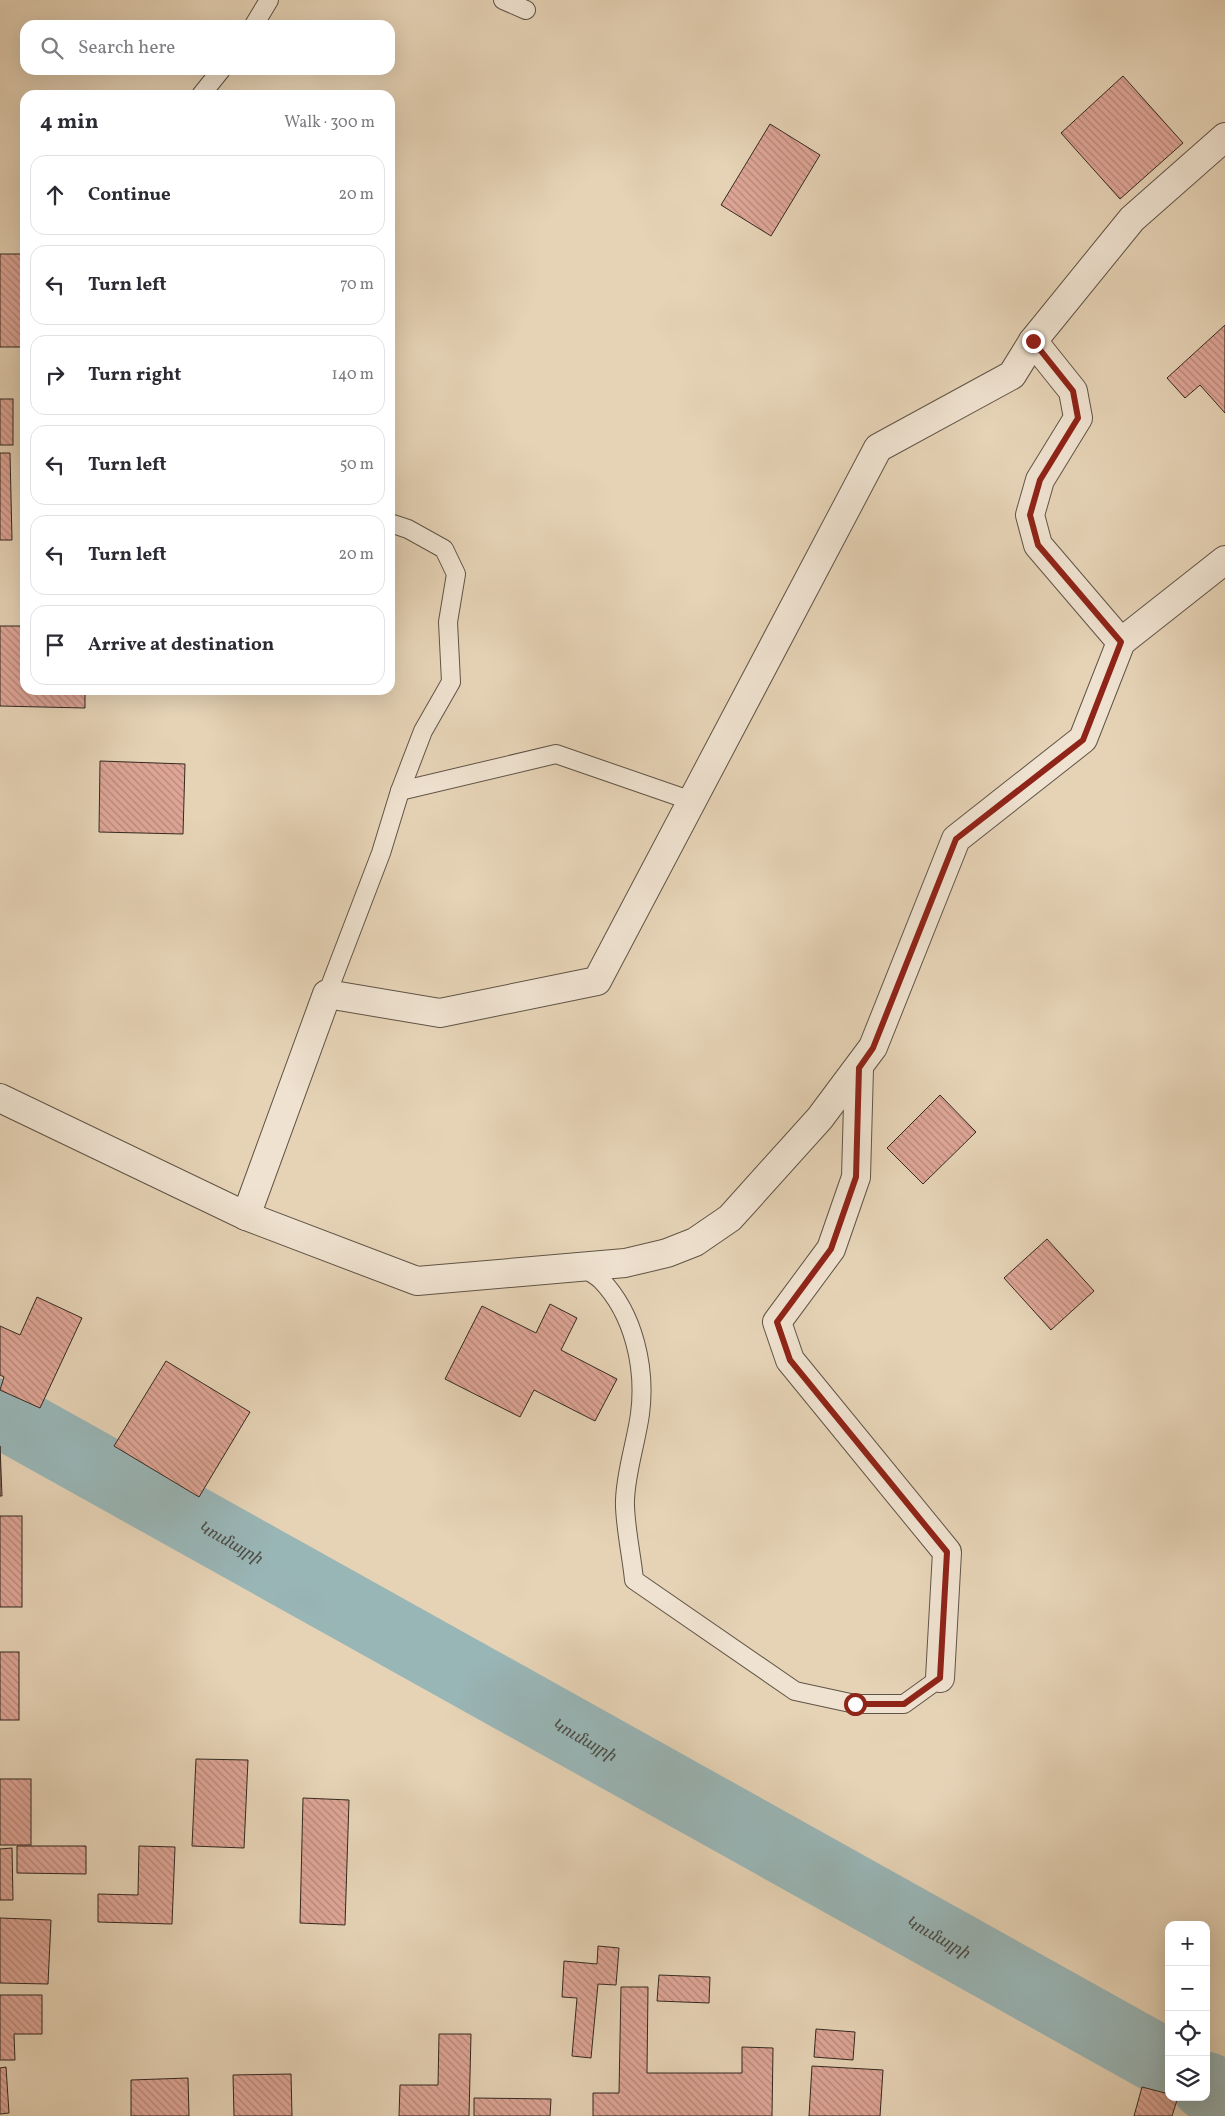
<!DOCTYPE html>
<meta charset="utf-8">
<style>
:root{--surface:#fff;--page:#f2f2f3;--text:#2b2b33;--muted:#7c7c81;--line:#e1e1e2}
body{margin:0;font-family:Vollkorn,"Noto Serif Armenian",serif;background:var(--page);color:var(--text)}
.controls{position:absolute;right:15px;bottom:15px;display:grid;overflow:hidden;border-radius:10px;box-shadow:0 5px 20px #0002}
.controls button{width:45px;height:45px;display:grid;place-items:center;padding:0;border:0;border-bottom:1px solid var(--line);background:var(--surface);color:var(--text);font:25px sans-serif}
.stop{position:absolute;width:15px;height:15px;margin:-11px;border:4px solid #8f2418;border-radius:50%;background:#fff}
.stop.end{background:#8f2418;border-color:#fff;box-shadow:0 1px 5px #0008}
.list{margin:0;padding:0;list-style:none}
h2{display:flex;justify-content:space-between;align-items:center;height:65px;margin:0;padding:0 20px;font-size:21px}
h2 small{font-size:16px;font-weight:400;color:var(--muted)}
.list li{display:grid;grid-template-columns:32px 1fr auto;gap:15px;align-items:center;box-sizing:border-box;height:80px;margin:0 10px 10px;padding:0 10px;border:1px solid var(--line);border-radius:15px}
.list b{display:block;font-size:19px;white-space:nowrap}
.list em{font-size:16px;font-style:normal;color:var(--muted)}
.icon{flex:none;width:28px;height:28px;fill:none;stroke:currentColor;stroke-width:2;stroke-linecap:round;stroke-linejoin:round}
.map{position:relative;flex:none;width:1225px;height:2116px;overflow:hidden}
.search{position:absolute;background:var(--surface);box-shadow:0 5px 20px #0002;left:20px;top:20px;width:375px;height:55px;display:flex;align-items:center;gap:12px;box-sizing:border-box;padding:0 18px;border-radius:15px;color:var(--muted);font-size:19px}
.panel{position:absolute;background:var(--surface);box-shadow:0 5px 20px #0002;left:20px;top:90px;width:375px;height:605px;border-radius:15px}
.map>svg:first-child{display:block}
</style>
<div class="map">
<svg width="1225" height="2116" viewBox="0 0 1225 2116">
<defs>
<pattern id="building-back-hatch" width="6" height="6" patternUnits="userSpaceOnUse" patternTransform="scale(1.25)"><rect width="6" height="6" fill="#dfa697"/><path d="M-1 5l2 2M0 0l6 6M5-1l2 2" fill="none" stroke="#b5877b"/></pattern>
</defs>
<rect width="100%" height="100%" fill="#e6d3b6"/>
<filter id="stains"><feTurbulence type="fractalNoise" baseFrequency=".004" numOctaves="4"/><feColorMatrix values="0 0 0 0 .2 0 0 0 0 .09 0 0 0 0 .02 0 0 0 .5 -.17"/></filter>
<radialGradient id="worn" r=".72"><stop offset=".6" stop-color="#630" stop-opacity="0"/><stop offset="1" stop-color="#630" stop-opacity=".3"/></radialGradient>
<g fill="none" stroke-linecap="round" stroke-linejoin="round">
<g stroke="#99b6b7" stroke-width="69">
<path id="s1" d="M0,1413L1169,2065"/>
<polyline points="1206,2086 1225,2096"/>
</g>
</g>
<g fill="url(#building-back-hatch)" stroke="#332920">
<polygon points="1123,76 1183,143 1120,199 1061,133"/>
<polygon points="770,124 820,155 771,236 721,205"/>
<rect x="0" y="254" width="25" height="93"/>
<polygon points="1225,325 1225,413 1200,385 1185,398 1167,378"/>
<rect x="0" y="399" width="13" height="46"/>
<polygon points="0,453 10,453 12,540 0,540"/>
<polygon points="0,626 25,626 25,690 85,690 85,708 0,706"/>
<polygon points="100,761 185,764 183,834 99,832"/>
<polygon points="940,1095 976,1132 923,1184 887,1148"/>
<polygon points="1047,1239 1094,1291 1051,1330 1004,1278"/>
<polygon points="37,1297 82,1318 40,1408 0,1390 4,1377 0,1375 0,1326 20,1335"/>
<polygon points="550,1304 577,1318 561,1350 617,1379 595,1421 534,1390 520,1417 445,1379 482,1306 536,1333"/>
<polygon points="166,1361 250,1412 199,1497 114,1446"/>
<polygon points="0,1446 2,1496 0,1496"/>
<rect x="0" y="1516" width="22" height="91"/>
<rect x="0" y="1652" width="19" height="68"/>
<polygon points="196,1759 248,1760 244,1848 192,1846"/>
<rect x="0" y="1779" width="31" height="66"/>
<polygon points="303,1798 349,1800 345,1925 300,1923"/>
<polygon points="17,1846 86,1846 86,1874 17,1873"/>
<polygon points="139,1846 175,1847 172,1924 98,1922 98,1894 138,1895"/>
<polygon points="12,1848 13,1900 0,1900 0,1849"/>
<polygon points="0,1918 51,1920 48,1984 0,1983"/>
<polygon points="598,1946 619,1948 616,1985 598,1984 591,2058 572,2056 577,1998 562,1997 564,1961 597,1964"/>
<polygon points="659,1975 710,1977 709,2003 657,2001"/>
<polygon points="621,1987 648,1987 647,2073 742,2073 742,2047 773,2048 772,2116 593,2116 593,2093 619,2093"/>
<polygon points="0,1995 42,1995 42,2034 14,2034 15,2060 0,2060"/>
<polygon points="816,2029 855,2032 853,2060 814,2057"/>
<polygon points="439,2034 471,2034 469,2116 399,2116 400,2085 438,2085"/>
<polygon points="812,2066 883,2070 880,2116 809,2116"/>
<polygon points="6,2067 9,2113 0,2114 0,2068"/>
<polygon points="291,2074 292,2116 234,2116 233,2075"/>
<polygon points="188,2078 189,2116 131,2116 131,2080"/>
<polygon points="1142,2087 1169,2094 1169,2097 1178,2097 1172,2116 1134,2116"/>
<polygon points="474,2098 551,2099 550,2116 474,2116"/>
</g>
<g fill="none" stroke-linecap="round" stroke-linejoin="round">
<defs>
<g id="lane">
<polyline points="503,0 526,10"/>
<polyline points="254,25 269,0"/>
<polyline points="201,95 221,70"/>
<polyline points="400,791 556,754 692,801"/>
<polyline points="327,994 381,853 400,791 423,731 451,682 448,622 456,574 444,549 408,529 390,523"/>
<path d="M582,1267C588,1271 596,1275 601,1280C634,1314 646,1368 640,1414C636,1443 626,1471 625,1500C624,1522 632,1557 634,1580L795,1691L855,1704H904L940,1678"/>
</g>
<g id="street">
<polyline points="1033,341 1073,391 1078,418 1040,480 1030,515 1038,545 1121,642"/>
<polyline points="859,1068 856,1177 831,1249 777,1322 790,1360 947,1552 940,1678"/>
<polyline points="0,1098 246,1216 417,1281 625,1263 667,1253 695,1242 730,1218 820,1118 873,1047 956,839 1083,739 1121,642 1225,560"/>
<polyline points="246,1216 327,994 440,1013 597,981 878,448 1012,375 1033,341 1132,219 1225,137"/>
</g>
</defs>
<use href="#lane" stroke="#605446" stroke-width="20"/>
<use href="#street" stroke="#605446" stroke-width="30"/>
<use href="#lane" stroke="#efe2d0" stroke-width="18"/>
<use href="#street" stroke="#efe2d0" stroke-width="28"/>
</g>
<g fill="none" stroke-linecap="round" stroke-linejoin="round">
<polyline stroke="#8f2418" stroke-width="6" points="855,1704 904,1704 940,1678 947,1552 790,1360 777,1322 831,1249 856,1177 859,1068 873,1048 956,839 1083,740 1121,642 1038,545 1030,515 1040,480 1078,418 1073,391 1033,341"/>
</g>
<g text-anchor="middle" stroke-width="4" stroke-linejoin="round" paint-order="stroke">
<g font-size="16" font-style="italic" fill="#4c4c46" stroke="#efe2d0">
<text dy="6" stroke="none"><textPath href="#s1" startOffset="264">Կումայրի</textPath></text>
<text dy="6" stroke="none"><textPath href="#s1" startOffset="669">Կումայրի</textPath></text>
<text dy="6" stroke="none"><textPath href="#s1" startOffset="1074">Կումայրի</textPath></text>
</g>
</g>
<rect width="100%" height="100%" filter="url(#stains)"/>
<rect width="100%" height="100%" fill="url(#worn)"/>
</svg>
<div class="controls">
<button>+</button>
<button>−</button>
<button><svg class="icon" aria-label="locate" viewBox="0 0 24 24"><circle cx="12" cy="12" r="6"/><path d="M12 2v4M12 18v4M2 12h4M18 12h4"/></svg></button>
<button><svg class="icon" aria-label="layers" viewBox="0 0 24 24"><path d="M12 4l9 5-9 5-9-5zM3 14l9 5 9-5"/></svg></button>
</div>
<div class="stop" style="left:855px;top:1704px"></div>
<div class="stop end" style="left:1033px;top:341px"></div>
<div class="search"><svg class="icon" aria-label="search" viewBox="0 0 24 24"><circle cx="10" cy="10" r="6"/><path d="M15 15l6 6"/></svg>Search here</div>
<section class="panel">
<h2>4 min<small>Walk · 300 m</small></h2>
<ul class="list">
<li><svg class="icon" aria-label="ahead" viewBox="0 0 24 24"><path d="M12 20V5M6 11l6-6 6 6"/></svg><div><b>Continue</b></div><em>20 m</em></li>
<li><svg class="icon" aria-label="left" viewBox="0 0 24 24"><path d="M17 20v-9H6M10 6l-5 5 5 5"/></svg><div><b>Turn left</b></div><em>70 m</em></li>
<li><svg class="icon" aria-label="right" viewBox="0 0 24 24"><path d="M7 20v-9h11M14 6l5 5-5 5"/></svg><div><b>Turn right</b></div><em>140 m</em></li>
<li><svg class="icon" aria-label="left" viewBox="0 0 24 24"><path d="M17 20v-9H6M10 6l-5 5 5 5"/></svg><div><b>Turn left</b></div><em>50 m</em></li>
<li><svg class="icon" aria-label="left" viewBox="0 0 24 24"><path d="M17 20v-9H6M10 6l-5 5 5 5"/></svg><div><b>Turn left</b></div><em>20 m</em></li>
<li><svg class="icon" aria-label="arrive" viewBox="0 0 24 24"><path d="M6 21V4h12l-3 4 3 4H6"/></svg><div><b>Arrive at destination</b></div></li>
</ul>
</section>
</div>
